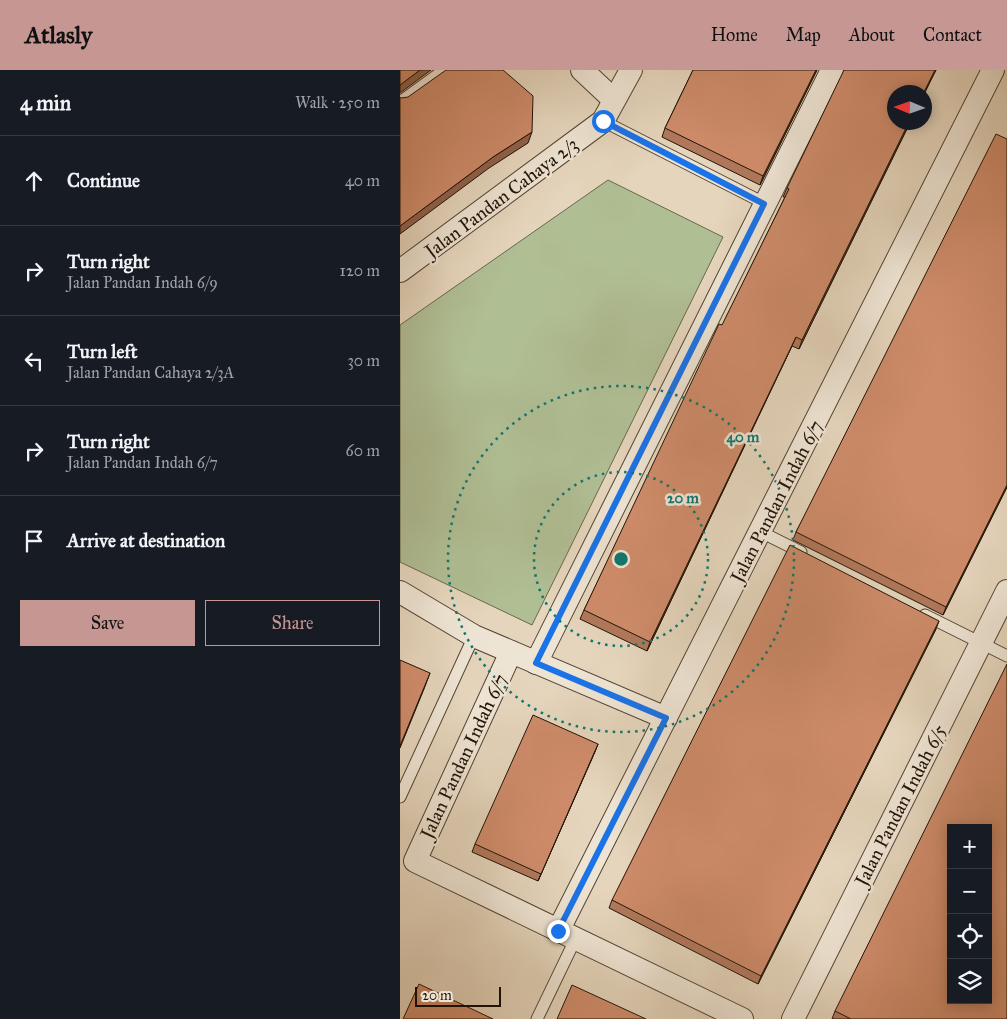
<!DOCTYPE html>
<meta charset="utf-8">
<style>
:root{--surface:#171b24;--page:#242831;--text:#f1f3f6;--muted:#9ea1a6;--line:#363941;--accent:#c59692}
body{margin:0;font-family:"IM FELL Great Primer",serif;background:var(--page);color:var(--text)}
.controls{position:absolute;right:15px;bottom:15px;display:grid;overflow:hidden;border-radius:0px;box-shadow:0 2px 12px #0003}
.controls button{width:45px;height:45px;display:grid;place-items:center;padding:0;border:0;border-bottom:1px solid var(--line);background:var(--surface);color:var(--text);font:25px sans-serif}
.compass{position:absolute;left:487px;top:15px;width:45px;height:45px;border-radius:50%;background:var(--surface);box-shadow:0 2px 12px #0003;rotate:272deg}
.scale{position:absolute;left:15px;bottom:12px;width:86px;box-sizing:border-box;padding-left:5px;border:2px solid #211307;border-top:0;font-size:14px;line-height:18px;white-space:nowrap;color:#211307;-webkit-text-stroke:4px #eee4d3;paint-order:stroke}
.stop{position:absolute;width:15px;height:15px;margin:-11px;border:4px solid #1a73e8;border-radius:50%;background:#fff}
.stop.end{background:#1a73e8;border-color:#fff;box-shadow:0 1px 5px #0008}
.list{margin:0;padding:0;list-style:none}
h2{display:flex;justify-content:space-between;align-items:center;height:65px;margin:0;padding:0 20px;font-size:21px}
h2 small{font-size:16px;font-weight:400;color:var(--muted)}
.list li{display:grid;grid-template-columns:32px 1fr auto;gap:15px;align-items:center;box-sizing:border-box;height:90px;padding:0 20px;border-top:1px solid var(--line)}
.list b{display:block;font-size:19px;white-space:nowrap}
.list p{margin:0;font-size:16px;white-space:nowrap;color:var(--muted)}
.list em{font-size:16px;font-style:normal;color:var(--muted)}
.actions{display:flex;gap:10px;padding:15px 20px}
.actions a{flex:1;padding:11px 0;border:1px solid var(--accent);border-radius:0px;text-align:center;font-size:18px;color:var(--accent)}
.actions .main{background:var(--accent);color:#111}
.icon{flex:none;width:28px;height:28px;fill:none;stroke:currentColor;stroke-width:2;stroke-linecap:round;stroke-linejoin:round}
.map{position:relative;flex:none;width:607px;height:949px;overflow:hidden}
header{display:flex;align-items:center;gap:30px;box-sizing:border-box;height:70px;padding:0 25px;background:var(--accent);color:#111}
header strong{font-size:24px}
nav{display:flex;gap:28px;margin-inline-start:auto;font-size:18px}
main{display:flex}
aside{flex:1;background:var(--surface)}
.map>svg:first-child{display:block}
</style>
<header>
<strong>Atlasly</strong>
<nav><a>Home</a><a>Map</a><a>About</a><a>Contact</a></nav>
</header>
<main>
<aside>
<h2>4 min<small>Walk · 250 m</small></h2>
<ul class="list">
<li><svg class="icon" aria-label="ahead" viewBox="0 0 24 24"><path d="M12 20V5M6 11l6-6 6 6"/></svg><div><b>Continue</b></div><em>40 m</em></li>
<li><svg class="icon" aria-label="right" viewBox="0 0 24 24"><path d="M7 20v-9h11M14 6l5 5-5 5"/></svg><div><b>Turn right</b><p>Jalan Pandan Indah 6/9</p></div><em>120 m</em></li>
<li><svg class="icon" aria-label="left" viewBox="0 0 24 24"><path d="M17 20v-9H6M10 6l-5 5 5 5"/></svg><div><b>Turn left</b><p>Jalan Pandan Cahaya 2/3A</p></div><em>30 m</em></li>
<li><svg class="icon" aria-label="right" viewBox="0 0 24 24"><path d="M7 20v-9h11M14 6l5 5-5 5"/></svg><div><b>Turn right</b><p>Jalan Pandan Indah 6/7</p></div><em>60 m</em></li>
<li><svg class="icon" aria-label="arrive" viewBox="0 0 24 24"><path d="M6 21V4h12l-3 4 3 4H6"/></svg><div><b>Arrive at destination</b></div></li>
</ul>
<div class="actions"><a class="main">Save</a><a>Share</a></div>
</aside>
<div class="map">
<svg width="607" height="949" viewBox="0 0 607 949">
<rect width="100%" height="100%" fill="#e5d5bc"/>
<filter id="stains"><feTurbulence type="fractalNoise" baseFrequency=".004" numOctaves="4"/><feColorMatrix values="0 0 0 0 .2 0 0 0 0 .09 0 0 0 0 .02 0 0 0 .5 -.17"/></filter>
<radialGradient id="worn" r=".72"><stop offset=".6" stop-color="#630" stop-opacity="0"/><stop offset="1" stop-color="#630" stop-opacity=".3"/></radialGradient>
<polygon fill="#b0be94" stroke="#68684e" points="208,110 323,167 132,555 0,492 0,255"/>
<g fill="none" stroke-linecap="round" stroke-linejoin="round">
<defs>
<g id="lane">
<polyline points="0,32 44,0"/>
<polyline points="203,51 364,133"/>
<polyline points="361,462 401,482"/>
<polyline points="525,545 607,586"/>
<polyline points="0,727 74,566"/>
<polyline points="137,949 175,870"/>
</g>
<g id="street">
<polyline points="182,0 214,30"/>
<polyline points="0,201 203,51 231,0"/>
<polyline points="0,522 74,566 266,648"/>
<polyline points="111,582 15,791 342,949"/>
<polyline points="136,593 432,0"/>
<polyline points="158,861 593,0"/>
<polyline points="393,949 607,521"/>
</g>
</defs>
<use href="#lane" stroke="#524434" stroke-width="13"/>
<use href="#street" stroke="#524434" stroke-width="24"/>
<use href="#lane" stroke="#eee4d3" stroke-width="11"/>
<use href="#street" stroke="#eee4d3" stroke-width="22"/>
</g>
<g fill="#b1785b" stroke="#211307">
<polygon points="293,0 417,0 360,115 262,67 265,58"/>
<polygon points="536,0 399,279 392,276 247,581 180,549 184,540 385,127 383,127 387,118"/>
<polygon points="607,69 607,417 543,545 393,470 396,462"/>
<polygon points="536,559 358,914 209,838 212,830"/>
<polygon points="198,674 138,811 72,782 75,774"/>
<polygon points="435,941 607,949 432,949"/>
</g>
<g fill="#90614a" stroke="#211307">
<polygon points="20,0 31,0 0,23 0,15"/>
<polygon points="416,0 417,0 360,115 363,106"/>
<polygon points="535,0 536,0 524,23 524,22"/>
<polygon points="509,52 510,52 399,279 402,270"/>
<polygon points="132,62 128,73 89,98 0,164 0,156 93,87"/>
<polygon points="396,267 392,276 247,581 250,572"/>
<polygon points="607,415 607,417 543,545 546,537"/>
<polygon points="539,551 536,559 358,914 361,906"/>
<polygon points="30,603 24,619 0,678 0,676"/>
<polygon points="198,674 195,682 138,811 141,804"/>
</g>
<g fill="#ce8b6a" stroke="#211307" fill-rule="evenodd">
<polygon points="0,0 20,0 0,15"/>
<polygon points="46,0 103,0 133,26 132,62 93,87 0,156 0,27 1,28 8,27"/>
<polygon points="293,0 416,0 363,106 265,58"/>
<polygon points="444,0 535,0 524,22 494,22 494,52 509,52 402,270 396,267 250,572 184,540 319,254 322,255 389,119 387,118"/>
<polygon points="596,64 607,69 607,415 546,537 396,462"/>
<polygon points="390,475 539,551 361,906 212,830"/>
<polygon points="0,590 30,603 0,676"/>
<path d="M607,594V949H451L435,941ZM551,758H588V930H551Z"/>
<polygon points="133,645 198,674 141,804 75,774"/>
<polygon points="19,914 93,949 3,949"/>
<polygon points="172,915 246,949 157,949"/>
</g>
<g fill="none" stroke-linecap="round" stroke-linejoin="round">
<polyline stroke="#1a73e8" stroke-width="6" points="158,861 266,648 136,593 364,134 203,51"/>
</g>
<g fill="none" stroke="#0f766e" stroke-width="2.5" stroke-dasharray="2.5 5">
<circle cx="221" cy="489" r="87"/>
<circle cx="221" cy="489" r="173"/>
</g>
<g text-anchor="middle" stroke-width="5" stroke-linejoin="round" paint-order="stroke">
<g font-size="19" fill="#211307" stroke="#eee4d3">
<text transform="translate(101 127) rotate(-37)" y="7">Jalan Pandan Cahaya 2/3</text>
<text transform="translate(376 431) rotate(-63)" y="7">Jalan Pandan Indah 6/7</text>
<text transform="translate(63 686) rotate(-65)" y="7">Jalan Pandan Indah 6/7</text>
<text transform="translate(500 735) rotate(-63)" y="7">Jalan Pandan Indah 6/5</text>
</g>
</g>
<circle cx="221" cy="489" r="8" fill="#0f766e" stroke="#eee4d3" stroke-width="2.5"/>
<g font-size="15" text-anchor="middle" font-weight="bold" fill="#0f766e" stroke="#eee4d3" stroke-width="5" stroke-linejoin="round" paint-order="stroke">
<text x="343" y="372">40 m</text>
<text x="283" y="433">20 m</text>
</g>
<rect width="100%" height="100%" filter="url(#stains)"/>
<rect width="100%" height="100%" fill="url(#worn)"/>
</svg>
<div class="controls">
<button>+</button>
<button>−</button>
<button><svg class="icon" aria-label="locate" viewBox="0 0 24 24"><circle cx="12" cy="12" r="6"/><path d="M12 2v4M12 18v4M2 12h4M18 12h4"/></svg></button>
<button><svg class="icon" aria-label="layers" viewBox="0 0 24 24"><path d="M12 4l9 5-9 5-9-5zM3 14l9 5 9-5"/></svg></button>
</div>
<svg class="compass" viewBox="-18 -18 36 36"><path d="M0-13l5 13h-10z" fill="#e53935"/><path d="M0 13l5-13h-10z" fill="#9ea1a6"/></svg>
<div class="scale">20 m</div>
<div class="stop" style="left:203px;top:51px"></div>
<div class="stop end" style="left:158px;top:861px"></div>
</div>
</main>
